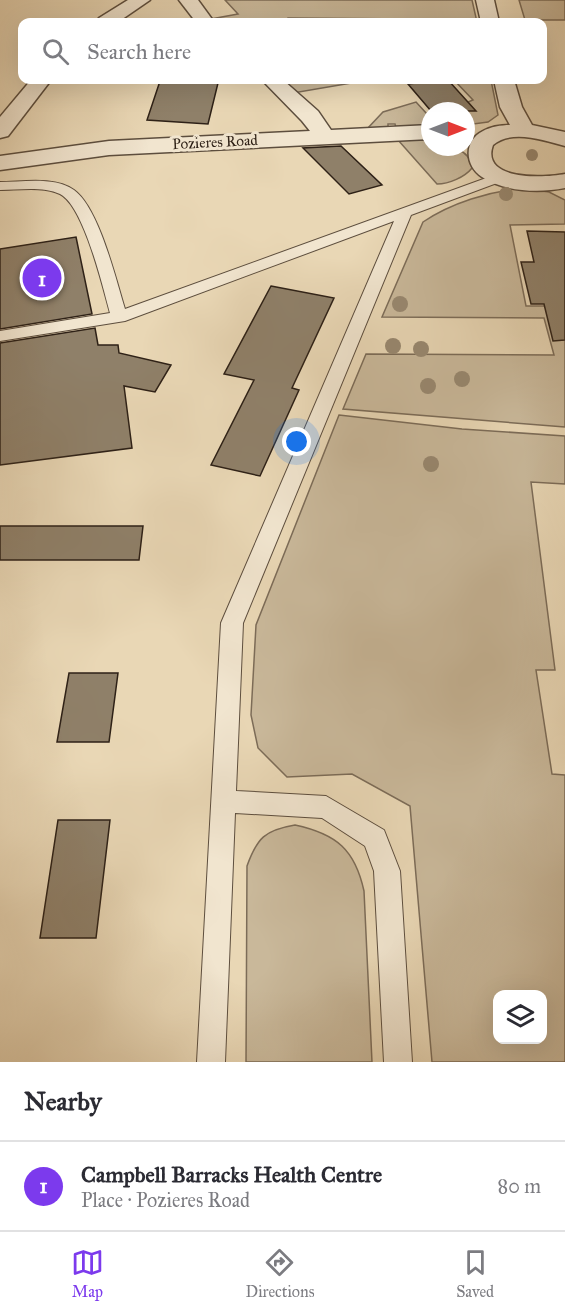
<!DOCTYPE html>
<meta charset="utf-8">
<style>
:root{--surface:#fff;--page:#f7f7f7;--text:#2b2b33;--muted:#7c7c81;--line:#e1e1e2;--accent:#7c3aed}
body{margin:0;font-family:"IM FELL Great Primer",serif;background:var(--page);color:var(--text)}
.controls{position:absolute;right:18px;bottom:18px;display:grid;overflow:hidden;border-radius:12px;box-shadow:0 6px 24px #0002}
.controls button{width:54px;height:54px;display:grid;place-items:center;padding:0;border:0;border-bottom:2px solid var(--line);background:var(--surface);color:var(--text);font:30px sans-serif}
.compass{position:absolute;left:421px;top:102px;width:54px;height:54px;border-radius:50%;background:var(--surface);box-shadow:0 6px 24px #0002;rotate:90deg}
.you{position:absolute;left:297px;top:442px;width:21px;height:21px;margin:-15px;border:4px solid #fff;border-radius:50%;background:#1a73e8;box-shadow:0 0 0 9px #1a73e833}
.badge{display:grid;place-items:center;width:39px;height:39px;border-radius:50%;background:var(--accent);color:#fff;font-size:20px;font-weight:700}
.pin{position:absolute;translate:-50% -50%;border:3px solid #fff;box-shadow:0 2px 6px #0006}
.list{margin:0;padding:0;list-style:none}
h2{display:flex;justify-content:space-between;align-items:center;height:78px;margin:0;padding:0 24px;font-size:26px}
h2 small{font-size:20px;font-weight:400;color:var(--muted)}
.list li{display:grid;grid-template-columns:39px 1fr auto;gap:18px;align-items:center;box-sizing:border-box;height:90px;padding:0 24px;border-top:2px solid var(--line)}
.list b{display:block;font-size:22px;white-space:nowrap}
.list p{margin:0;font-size:20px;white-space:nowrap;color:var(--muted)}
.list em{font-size:20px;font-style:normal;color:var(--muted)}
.icon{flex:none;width:33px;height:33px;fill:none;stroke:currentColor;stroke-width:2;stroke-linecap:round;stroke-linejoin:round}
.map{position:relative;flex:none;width:565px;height:1062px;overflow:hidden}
.search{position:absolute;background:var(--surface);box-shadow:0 6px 24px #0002;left:18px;right:18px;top:18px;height:66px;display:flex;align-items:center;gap:15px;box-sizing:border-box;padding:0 21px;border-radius:12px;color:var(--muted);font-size:22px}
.sheet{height:168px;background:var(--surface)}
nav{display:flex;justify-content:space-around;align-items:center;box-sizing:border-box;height:84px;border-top:2px solid var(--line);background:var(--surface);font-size:16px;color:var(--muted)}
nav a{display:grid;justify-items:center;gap:3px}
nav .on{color:var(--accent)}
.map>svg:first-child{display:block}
</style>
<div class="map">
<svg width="565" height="1062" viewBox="0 0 565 1062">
<rect width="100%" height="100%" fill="#e9d7b5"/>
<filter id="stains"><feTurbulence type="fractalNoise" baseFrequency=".00333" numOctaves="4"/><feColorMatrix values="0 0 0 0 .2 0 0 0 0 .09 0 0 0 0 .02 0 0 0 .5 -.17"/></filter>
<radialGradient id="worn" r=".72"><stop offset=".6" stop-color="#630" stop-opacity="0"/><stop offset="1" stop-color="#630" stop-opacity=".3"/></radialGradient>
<g fill="#c9b89a" stroke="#7c6c58" stroke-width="1.5" fill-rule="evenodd">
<polygon points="225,0 472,0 477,22 417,22 416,19 288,18 287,22 215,22 211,19 238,14"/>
<polygon points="519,0 565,0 565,20 525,20"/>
<polygon points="279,80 369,80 293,93"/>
<polygon points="454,80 491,80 498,115 488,122 466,125 466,111 449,111 472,107 468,102 473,100"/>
<polygon points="416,102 427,114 430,114 430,126 396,128 395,124 388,124 388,128 367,129 383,112"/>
<path d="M398,140H430V147C448,147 469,146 472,168C465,177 449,184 437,184Z"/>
<path d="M524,188L549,192L565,200V224L510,225L526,306H565V427L343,409L366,354L554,355L544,318L382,317L423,222C451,203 490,191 524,188Z"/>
<path d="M339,415L462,429L565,436V484L531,482L555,670H536L552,774L565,775V1062H432L410,806L352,774L287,777L258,748L251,715L256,625ZM498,994H542V1040H498Z"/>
<path d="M295,825C337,834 355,850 364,891L372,1062H246L247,866C257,838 265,830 295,825Z"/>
</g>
<g fill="#8f8069" stroke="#2e2117" stroke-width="1.5">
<polygon points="439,80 448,80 476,111 431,111 408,84"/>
<polygon points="160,81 218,83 208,124 147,120"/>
<polygon points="341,146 382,185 349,194 303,148"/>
<polygon points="527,231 565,232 565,340 553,341 544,304 531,304 521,262 534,262"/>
<polygon points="76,237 92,314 0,329 0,249"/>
<polygon points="271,286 334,298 292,388 299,390 260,476 211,465 254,380 224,374"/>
<polygon points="95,328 98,345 118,345 119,353 171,365 155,392 124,386 132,448 0,465 0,343"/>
<polygon points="0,526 143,526 139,560 0,560"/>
<polygon points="69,673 118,673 109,742 57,742"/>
<polygon points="58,820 110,820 96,938 40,938"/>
</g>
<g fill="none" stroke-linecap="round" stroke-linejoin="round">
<defs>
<path id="service" d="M500,173L507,177L505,180L411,215L243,623L236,791L326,796L384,830L400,871L412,1062H384L374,871L365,846L322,818L235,813L225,1062H197L221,623L394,221L125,321L0,341V331L110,313C103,288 84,206 60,194C43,186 18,190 0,190V182C22,182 55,176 74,190C99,208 116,280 125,309Z"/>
<g id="minor">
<polygon points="128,0 150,0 118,22 97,22 99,18"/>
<polygon points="179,0 198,0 214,22 196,22"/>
<polygon points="476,0 494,0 499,22 481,22"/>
<polygon points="31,80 51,80 8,136 0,138 0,117"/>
<polygon points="262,80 283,80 318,111 331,130 430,125 430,139 109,155 0,170 0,156 109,141 310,131 302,121"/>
<path d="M494,80H514L522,107L532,125L565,132V146C543,140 512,129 493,145C480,181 544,178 565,174V188C539,193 505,192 482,177C465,166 463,141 483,131C490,127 501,125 510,125L500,107Z"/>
</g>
</defs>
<use href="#service" stroke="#5d4e3e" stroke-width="2"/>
<use href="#minor" stroke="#5d4e3e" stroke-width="3"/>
<use href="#service" fill="#f1e5cf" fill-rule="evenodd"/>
<use href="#minor" fill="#f1e5cf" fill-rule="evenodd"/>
</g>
<g fill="#988870">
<circle cx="532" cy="155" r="6"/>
<circle cx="506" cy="194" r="7"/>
<circle cx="400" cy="304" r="8"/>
<circle cx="393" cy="346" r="8"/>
<circle cx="421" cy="349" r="8"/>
<circle cx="462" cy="379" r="8"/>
<circle cx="428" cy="386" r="8"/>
<circle cx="431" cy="464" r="8"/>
</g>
<g text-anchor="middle" stroke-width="6" stroke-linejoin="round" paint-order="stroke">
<g font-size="15" fill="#2e2117" stroke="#f1e5cf">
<text transform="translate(215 142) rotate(-3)" y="5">Pozieres Road</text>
</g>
</g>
<rect width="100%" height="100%" filter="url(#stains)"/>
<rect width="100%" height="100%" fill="url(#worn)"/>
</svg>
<div class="controls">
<button><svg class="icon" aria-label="layers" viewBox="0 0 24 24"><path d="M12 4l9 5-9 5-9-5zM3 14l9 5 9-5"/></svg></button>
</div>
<svg class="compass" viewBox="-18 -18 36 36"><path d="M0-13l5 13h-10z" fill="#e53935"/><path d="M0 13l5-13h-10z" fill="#7c7c81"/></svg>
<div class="you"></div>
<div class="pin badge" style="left:42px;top:278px">1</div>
<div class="search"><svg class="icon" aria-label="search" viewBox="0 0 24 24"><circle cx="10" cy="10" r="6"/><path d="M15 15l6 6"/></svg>Search here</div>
</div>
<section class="sheet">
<h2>Nearby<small></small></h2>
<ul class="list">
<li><span class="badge">1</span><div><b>Campbell Barracks Health Centre</b><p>Place · Pozieres Road</p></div><em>80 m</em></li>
</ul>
</section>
<nav>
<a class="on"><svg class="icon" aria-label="map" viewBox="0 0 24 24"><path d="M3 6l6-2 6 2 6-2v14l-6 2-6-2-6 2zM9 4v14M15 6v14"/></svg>Map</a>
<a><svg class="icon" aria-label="directions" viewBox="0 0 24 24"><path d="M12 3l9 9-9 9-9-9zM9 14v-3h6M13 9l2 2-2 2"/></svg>Directions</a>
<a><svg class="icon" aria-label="saved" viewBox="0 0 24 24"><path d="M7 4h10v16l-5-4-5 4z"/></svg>Saved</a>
</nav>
